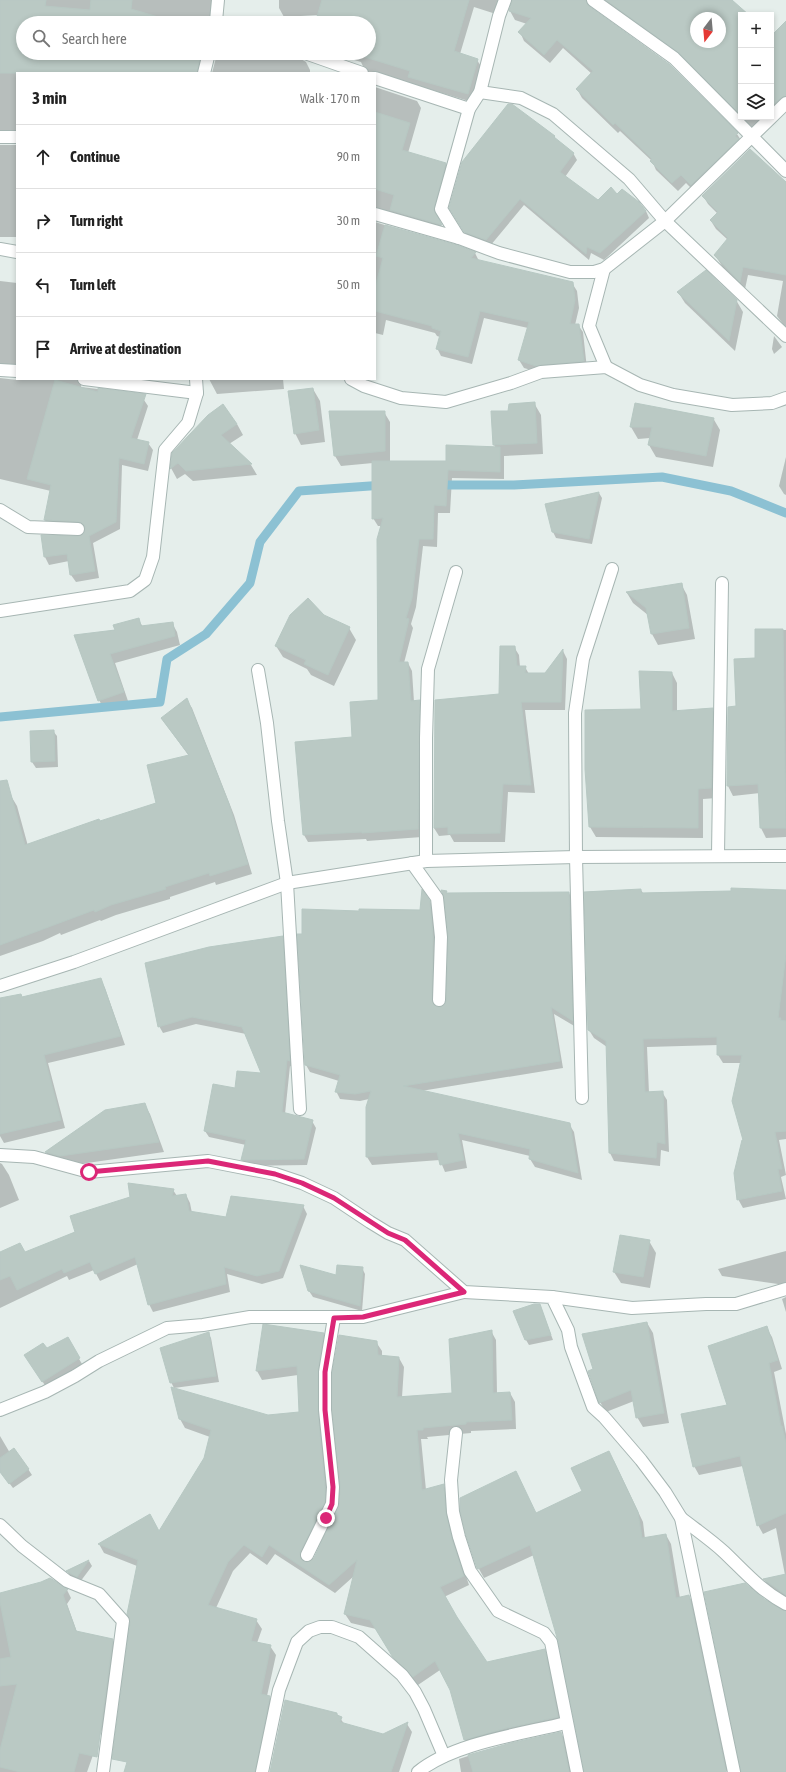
<!DOCTYPE html>
<meta charset="utf-8">
<style>
:root{--surface:#fff;--page:#f6f6f6;--text:#222;--muted:#767676;--line:#e0e0e0}
body{margin:0;font-family:"Asap Condensed",sans-serif;background:var(--page);color:var(--text)}
.controls{position:absolute;right:12px;top:12px;display:grid;overflow:hidden;border-radius:0px;box-shadow:0 2px 6px #0003}
.controls button{width:36px;height:36px;display:grid;place-items:center;padding:0;border:0;border-bottom:1px solid var(--line);background:var(--surface);color:var(--text);font:20px sans-serif}
.compass{position:absolute;left:690px;top:12px;width:36px;height:36px;border-radius:50%;background:var(--surface);box-shadow:0 2px 6px #0003;rotate:196deg}
.stop{position:absolute;width:12px;height:12px;margin:-9px;border:3px solid #db2777;border-radius:50%;background:#fff}
.stop.end{background:#db2777;border-color:#fff;box-shadow:0 1px 4px #0008}
.list{margin:0;padding:0;list-style:none}
h2{display:flex;justify-content:space-between;align-items:center;height:52px;margin:0;padding:0 16px;font-size:17px}
h2 small{font-size:13px;font-weight:400;color:var(--muted)}
.list li{display:grid;grid-template-columns:26px 1fr auto;gap:12px;align-items:center;box-sizing:border-box;height:64px;padding:0 16px;border-top:1px solid var(--line)}
.list b{display:block;font-size:15px;white-space:nowrap}
.list em{font-size:13px;font-style:normal;color:var(--muted)}
.icon{flex:none;width:22px;height:22px;fill:none;stroke:currentColor;stroke-width:2;stroke-linecap:round;stroke-linejoin:round}
.map{position:relative;flex:none;width:786px;height:1772px;overflow:hidden}
.search{position:absolute;background:var(--surface);box-shadow:0 2px 6px #0003;left:16px;top:16px;width:360px;height:44px;display:flex;align-items:center;gap:10px;box-sizing:border-box;padding:0 14px;border-radius:22px;color:var(--muted);font-size:15px}
.panel{position:absolute;background:var(--surface);box-shadow:0 2px 6px #0003;left:16px;top:72px;width:360px;height:308px;border-radius:0px}
.map>svg:first-child{display:block}
</style>
<div class="map">
<svg width="786" height="1772" viewBox="0 0 786 1772">
<rect width="100%" height="100%" fill="#e5eeeb"/>
<g fill="#0003" fill-rule="evenodd">
<polygon points="0,0 221,0 213,19 173,21 179,23 23,23 23,53 212,53 203,73 17,73 17,138 0,139"/>
<path d="M279,0H731L748,15H741V117H767L754,130L684,60L592,4L590,8L737,134L742,142L696,193L686,183L678,191L656,170L652,161L620,131L618,133L582,98L577,89L592,74L563,48L550,63L524,41L520,32L527,24L515,20L510,11L513,1L505,3L499,15L474,7L460,54L477,60L482,68L472,102L375,73H366L361,62L331,53H369V23H316L318,15L284,17L279,8ZM696,18H720V42H696Z"/>
<polygon points="786,22 786,106 771,113 771,35 772,36"/>
<polygon points="212,53 284,53 298,57 306,62 310,70 310,73 212,73 217,54"/>
<polygon points="375,87 417,101 421,108 408,153 446,164 450,171 437,218 445,232 375,216"/>
<polygon points="554,136 557,141 573,153 577,160 565,177 598,201 617,196 646,211 649,218 604,260 591,253 589,260 524,205 490,246 469,238 454,215"/>
<rect x="0" y="145" width="17" height="92"/>
<polygon points="786,181 786,328 777,316 783,281 748,275 745,289 724,269 715,255 728,240 716,229 711,221 718,214 708,204 703,196"/>
<polygon points="375,222 475,253 479,261 572,283 577,291 579,308 575,325 578,325 583,332 587,369 541,373 524,368 519,360 528,328 484,318 472,364 441,356 437,348 440,337 437,336 435,333 386,320 383,335 375,333"/>
<polygon points="0,281 17,283 17,371 0,371"/>
<polygon points="678,292 736,300 743,312 735,351 685,303"/>
<polygon points="774,336 782,347 774,354 772,349"/>
<polygon points="0,378 17,380 89,379 82,382 81,387 140,394 148,406 137,440 148,443 153,450 148,471 122,465 120,529 93,543 99,578 76,582 71,575 69,561 49,565 45,557 42,536 78,537 85,534 86,530 49,527 45,520 51,491 0,479"/>
<polygon points="92,379 150,379 148,386"/>
<polygon points="209,379 283,379 284,389 217,394"/>
<polygon points="313,389 320,401 325,442 301,445 295,433"/>
<polygon points="534,403 541,415 543,454 504,456 504,479 452,478 450,513 438,513 437,547 423,546 416,607 411,624 413,628 404,663 408,663 412,671 414,702 419,702 423,709 422,837 367,841 366,839 308,842 304,835 353,738 379,701 382,526 378,526 373,518 373,463 341,466 335,456 384,412 390,422 390,462 447,462 496,448 494,445 509,412"/>
<polygon points="635,404 713,418 720,430 713,467 656,457 649,445 650,438 638,439 631,427"/>
<polygon points="237,424 243,435 229,444 251,465 257,475 193,481 185,474 177,479 171,468 173,454"/>
<polygon points="786,457 786,495 784,494 779,486"/>
<polygon points="599,493 602,498 592,544 556,538 553,532"/>
<polygon points="681,584 687,595 695,639 658,645 652,634 648,615 633,603 627,593"/>
<polygon points="138,619 143,627 172,623 177,632 180,645 115,663 128,701 104,709 99,700 76,636 116,630"/>
<polygon points="349,628 356,640 334,686 311,675 307,669 283,657 276,646"/>
<polygon points="756,630 786,630 786,837 766,838 761,828 760,793 733,796 728,786 729,708 737,707 756,659"/>
<polygon points="514,647 519,655 520,667 525,667 529,674 546,674 563,651 567,659 565,710 525,710 535,793 508,792 505,842 454,842 450,835 439,836 434,828 500,695"/>
<polygon points="672,673 677,683 677,712 712,709 718,719 717,798 703,799 703,838 596,837 590,827 642,710"/>
<polygon points="186,699 192,708 234,815 252,874 216,885 215,882 170,897 170,899 116,915 101,921 100,920 61,935 60,933 43,941 0,956 0,799 11,796 17,806 28,846 157,804 189,756 162,719"/>
<polygon points="53,731 57,736 58,767 36,768 32,762 31,732"/>
<polygon points="641,890 643,893 786,891 786,1139 779,1140 786,1175 781,1177 786,1199 743,1208 738,1199 745,1141 741,1063 723,1063 718,1055 718,1045 647,1047 649,1093 662,1092 667,1100 669,1152 661,1150 660,1166 614,1161 610,1153 607,1047 594,1038 589,1030 585,892"/>
<polygon points="446,892 447,894 569,893 573,901 576,1027 554,1014 563,1068 421,1091 569,1124 574,1132 582,1180 535,1167 530,1159 530,1156 462,1140 467,1168 445,1172 440,1160 372,1165 367,1157 367,1107 369,1099 360,1101 340,1099 336,1091 339,1081 310,1072 306,1065 303,935 360,912 421,911 429,901 434,909 437,946 435,1007 439,1009 446,1005 450,937"/>
<polygon points="282,937 286,944 293,1067 290,1066 285,1114 312,1121 316,1128 307,1165 246,1166 242,1160 246,1145 209,1137 205,1131 236,1089 263,1074 246,1034 196,1024 163,1033 159,1026"/>
<polygon points="100,979 105,988 125,1045 48,1063 65,1128 4,1143 0,1136 0,1014"/>
<polygon points="144,1104 150,1114 164,1152 66,1166 51,1162 46,1152 106,1111"/>
<polygon points="0,1163 2,1164 9,1175 19,1200 0,1208"/>
<polygon points="173,1190 177,1196 186,1195 190,1203 192,1213 226,1219 303,1206 307,1214 283,1278 262,1284 227,1274 230,1292 153,1312 149,1304 138,1264 100,1281 94,1270 69,1280 67,1276 0,1308 0,1253 25,1254"/>
<polygon points="649,1241 656,1253 650,1288 621,1283 614,1272"/>
<polygon points="786,1251 786,1291 783,1291 778,1284 722,1276 718,1269"/>
<polygon points="362,1268 365,1274 362,1311 313,1297 309,1291 337,1277"/>
<polygon points="786,1297 786,1312 782,1299"/>
<polygon points="540,1305 553,1340 529,1345 526,1340"/>
<polygon points="647,1323 653,1333 669,1423 643,1427 637,1417 634,1401 606,1412 600,1402 594,1369"/>
<polygon points="766,1327 772,1337 782,1369 774,1372 786,1434 786,1600 769,1588 764,1579 785,1575 776,1528 763,1534 758,1525 743,1466 699,1475 694,1466 728,1406"/>
<polygon points="491,1331 496,1340 497,1393 510,1393 515,1402 516,1429 471,1431 471,1433 427,1437 428,1439 421,1439 426,1490 443,1485 448,1494 450,1524 457,1549 469,1585 444,1597 486,1663 544,1650 550,1659 563,1726 470,1749 465,1740 451,1690 440,1670 418,1685 399,1666 376,1629 351,1623 345,1614 354,1576 335,1593 275,1554 267,1565 250,1553 233,1571 216,1608 256,1620 262,1629 257,1643 270,1646 276,1655 267,1696 269,1697 275,1706 261,1772 126,1772 158,1659 137,1566 104,1553 99,1544 159,1533 205,1458 210,1437 185,1428 180,1419 268,1416 301,1413 298,1375 262,1380 257,1371 323,1334 329,1343 329,1512 304,1563 311,1562 315,1559 340,1505 376,1342 382,1351 382,1357 399,1358 404,1367 402,1397 453,1394"/>
<polygon points="208,1333 211,1338 219,1382 174,1388 171,1382"/>
<polygon points="67,1338 82,1364 46,1387 36,1371"/>
<polygon points="0,1436 10,1453 28,1469 32,1475 13,1488 0,1471"/>
<polygon points="614,1461 643,1522 645,1539 666,1535 671,1544 680,1598 689,1596 694,1605 729,1772 727,1772 725,1769 725,1772 585,1772 559,1640 534,1555 484,1578 479,1569 467,1535 536,1514 584,1492"/>
<polygon points="89,1561 92,1566 80,1582 70,1576 67,1571"/>
<polygon points="67,1590 71,1598 67,1604 77,1632 112,1639 117,1647 109,1710 87,1772 0,1772 0,1594"/>
<polygon points="337,1714 345,1725 383,1736 407,1724 412,1732 399,1772 271,1772"/>
<polygon points="561,1733 566,1742 573,1772 461,1772 459,1759 471,1755"/>
</g>
<g fill="none" stroke-linecap="round" stroke-linejoin="round">
<g stroke="#8cc1d3" stroke-width="9">
<polyline points="435,485 514,485 662,477 731,491 786,513"/>
<polyline points="0,717 160,702 167,659 206,634 250,583 260,542 299,491 384,485"/>
</g>
</g>
<g fill="#bac9c4" stroke="#b7c8c3" fill-rule="evenodd">
<polygon points="0,0 46,0 45,6 90,10 91,0 132,0 131,9 179,23 23,23 23,53 201,53 197,73 0,73"/>
<polygon points="322,0 469,0 454,51 478,59 468,94 408,77 410,71 352,53 369,53 369,23 315,23"/>
<polygon points="512,0 586,0 589,6 669,64 738,133 735,136 739,139 691,185 681,175 672,183 650,161 652,159 615,123 613,125 576,89 593,71 557,40 544,55 518,32 531,18 509,11"/>
<path d="M606,0H732L749,15H741V115L678,52ZM696,18H720V42H696Z"/>
<polygon points="786,21 786,96 781,98 773,105 771,103 771,34 772,35"/>
<polygon points="508,104 512,104 555,136 554,137 574,153 560,172 598,200 611,187 617,194 622,189 639,202 646,211 600,253 587,247 586,254 520,199 486,240 464,232 449,208 462,162"/>
<polygon points="375,112 410,123 402,150 446,163 434,210 442,225 390,210 394,195 375,189"/>
<polygon points="750,149 786,182 786,275 743,267 740,282 714,255 728,238 710,220 718,212 702,196"/>
<polygon points="385,225 457,245 476,252 471,258 573,282 575,300 570,324 579,324 584,361 536,366 518,360 529,322 480,311 468,357 436,349 441,331 432,328 432,326 375,311 375,287 383,258 376,256"/>
<polygon points="706,270 737,300 729,341 677,292"/>
<polygon points="55,380 98,392 98,388 146,394 131,438 149,442 144,464 119,458 116,522 89,536 95,571 70,575 67,554 44,557 41,535 78,536 84,533 85,526 78,522 44,520 51,485 27,479"/>
<polygon points="313,388 319,430 294,434 288,391"/>
<polygon points="535,402 537,443 493,445 491,411 508,411 509,404"/>
<polygon points="635,403 714,418 706,456 648,445 652,427 630,427"/>
<polygon points="223,404 237,424 221,435 252,464 186,471 178,463 170,469 172,453 208,415"/>
<polygon points="329,411 385,411 385,451 334,456"/>
<polygon points="446,445 500,447 500,472 448,470 446,506 434,505 433,539 419,539 412,598 406,618 409,619 399,662 408,662 411,701 420,700 418,829 362,833 362,832 303,835 295,742 352,737 350,702 378,700 377,539 383,518 372,519 372,461 446,461"/>
<polygon points="599,492 589,539 552,532 545,504"/>
<polygon points="682,583 689,628 651,634 646,608 626,592"/>
<polygon points="308,598 324,615 350,627 328,675 304,664 306,660 275,646 290,615"/>
<polygon points="139,618 141,626 173,622 175,636 110,654 124,692 98,701 74,635 115,630 113,625"/>
<polygon points="755,629 783,629 786,828 760,828 758,784 727,786 728,707 736,706 734,659 755,658"/>
<polygon points="500,646 515,646 517,666 526,666 525,673 545,673 563,649 561,702 521,702 531,785 503,784 500,833 448,834 448,827 434,828 435,700 499,694"/>
<polygon points="639,671 672,672 672,711 713,708 711,788 698,789 698,828 589,827 585,769 585,710 641,709"/>
<polygon points="187,698 229,804 248,864 210,876 209,873 165,887 166,889 111,905 95,912 94,910 0,945 0,781 7,780 25,845 99,819 100,821 156,803 147,765 189,755 161,718"/>
<polygon points="54,730 55,761 31,762 30,731"/>
<polygon points="731,888 786,890 786,954 778,1018 781,1018 780,1020 786,1021 786,1131 775,1132 782,1169 778,1169 782,1191 737,1200 734,1173 742,1140 743,1140 732,1101 742,1055 717,1055 717,1037 643,1039 645,1092 663,1091 665,1144 657,1142 656,1158 609,1153 606,1041 588,1030 584,892 641,889 641,893 731,891"/>
<polygon points="422,889 430,901 433,937 432,1000 435,1006 439,1007 445,1004 446,1000 448,937 444,897 441,890 447,891 446,893 569,892 573,1021 551,1007 560,1061 403,1086 570,1123 578,1173 529,1159 530,1149 458,1133 464,1160 440,1165 437,1152 366,1157 366,1107 371,1091 355,1094 335,1092 340,1075 305,1065 297,934 302,934 302,909 359,911 359,909 420,910"/>
<polygon points="283,936 290,1061 287,1060 282,1112 313,1120 304,1159 244,1160 241,1160 246,1140 204,1131 213,1084 235,1088 237,1071 261,1073 242,1027 192,1017 158,1027 145,963 209,947"/>
<polygon points="101,978 121,1036 44,1055 61,1120 0,1134 0,998 21,994 22,997"/>
<polygon points="145,1103 159,1142 60,1156 45,1152 105,1110"/>
<polygon points="128,1183 174,1189 172,1196 186,1194 189,1211 226,1217 231,1196 304,1205 279,1271 257,1276 224,1267 226,1284 148,1305 135,1257 95,1274 90,1262 64,1273 62,1269 17,1290 10,1276 0,1280 0,1252 20,1243 25,1252 75,1232 70,1216 130,1197"/>
<polygon points="620,1235 650,1240 643,1277 613,1272"/>
<polygon points="300,1265 336,1275 337,1265 363,1267 360,1306 308,1291"/>
<polygon points="534,1304 540,1304 551,1335 525,1340 513,1311"/>
<polygon points="647,1322 664,1413 636,1418 631,1390 599,1403 588,1371 593,1369 582,1334"/>
<polygon points="263,1324 324,1333 318,1371 318,1410 325,1487 325,1502 300,1552 301,1559 307,1562 314,1558 339,1504 340,1486 332,1410 332,1373 339,1335 377,1341 378,1355 399,1357 397,1397 452,1393 449,1339 492,1330 493,1393 510,1392 512,1420 466,1422 466,1424 423,1428 423,1430 417,1430 422,1490 444,1484 446,1514 452,1539 464,1576 440,1587 457,1617 487,1662 545,1649 558,1717 507,1728 464,1740 450,1690 435,1661 413,1677 392,1656 370,1620 344,1614 357,1560 329,1585 269,1545 262,1557 244,1545 228,1562 208,1605 257,1619 251,1641 271,1645 261,1694 270,1696 255,1772 124,1772 127,1762 112,1759 130,1622 127,1614 138,1560 98,1544 150,1514 159,1531 204,1458 211,1430 179,1419 171,1387 268,1415 299,1412 297,1366 256,1371"/>
<polygon points="767,1326 778,1360 769,1363 781,1426 782,1426 786,1443 786,1513 757,1526 740,1456 693,1467 681,1414 727,1405 708,1346"/>
<polygon points="209,1332 216,1376 170,1383 160,1348"/>
<polygon points="68,1337 80,1358 42,1382 24,1355 43,1343 47,1348"/>
<polygon points="14,1448 29,1469 9,1484 0,1472 0,1458"/>
<polygon points="609,1451 638,1512 642,1538 666,1534 676,1598 689,1595 726,1772 584,1772 558,1641 530,1545 478,1569 477,1568 466,1535 460,1511 460,1498 516,1471 536,1513 582,1491 571,1468"/>
<polygon points="89,1560 77,1577 66,1571"/>
<polygon points="786,1574 786,1595 763,1579"/>
<polygon points="50,1578 68,1589 63,1595 76,1631 113,1639 97,1757 79,1753 74,1772 20,1772 0,1767 0,1750 17,1684 0,1686 0,1659 11,1657 0,1602 0,1593 41,1582"/>
<polygon points="745,1583 764,1599 786,1611 786,1772 741,1772 704,1592"/>
<polygon points="285,1700 337,1713 337,1715 342,1717 340,1722 383,1734 408,1722 391,1772 270,1772"/>
<polygon points="561,1732 569,1772 473,1772 468,1755 511,1743"/>
</g>
<g fill="none" stroke-linecap="round" stroke-linejoin="round">
<defs>
<g id="minor">
<polyline points="593,0 674,58 786,171"/>
<polyline points="216,21 218,0"/>
<polyline points="305,53 362,73"/>
<polyline points="204,73 209,53"/>
<polyline points="375,78 469,109"/>
<polyline points="480,92 521,98 553,114 629,179 665,221 786,336"/>
<polyline points="0,137 17,137"/>
<polyline points="375,214 459,238 499,253 570,272 594,272 604,269 665,221 786,103"/>
<polyline points="459,238 441,209 469,109 480,92 499,16 505,0"/>
<polyline points="0,249 17,252"/>
<polyline points="604,269 589,326 606,367"/>
<polyline points="0,370 17,371"/>
<polyline points="84,379 197,393"/>
<polyline points="351,379 364,386 401,398 446,402 511,383 541,372 606,367 640,385 673,395 732,405 772,403 786,398"/>
<polyline points="0,510 28,527 78,529"/>
<polyline points="0,611 130,591 145,580 153,557 165,450 188,423 197,393 196,379"/>
<polyline points="258,670 267,723 278,821 287,883 300,1109"/>
<polyline points="718,855 722,583"/>
<polyline points="426,861 426,738 428,669 456,572"/>
<polyline points="412,863 437,898 441,937 439,1000"/>
<polyline points="0,986 74,962 287,883 426,861 576,857 786,856"/>
<polyline points="582,1098 576,857 575,713 583,659 612,569"/>
<polyline points="0,1155 34,1157 89,1172 208,1161 275,1174 302,1183 334,1198 370,1222 388,1233 405,1240 464,1292 552,1297 568,1330 571,1347 593,1407 604,1417 641,1460 665,1492 681,1518 734,1772"/>
<polyline points="552,1297 632,1308 706,1304 736,1304 786,1289"/>
<polyline points="0,1410 45,1392 75,1376 99,1361 167,1328 203,1325 250,1317 363,1317 464,1292"/>
<polyline points="456,1433 451,1480 453,1512 459,1537 470,1571 498,1611 544,1633 551,1642 577,1772"/>
<path d="M681,1518C695,1529 711,1540 724,1552C744,1571 761,1591 786,1604"/>
<polyline points="0,1525 22,1546 67,1581 99,1594 123,1621 103,1772"/>
<polyline points="307,1555 332,1504 333,1487 325,1410 325,1372 334,1318"/>
<polyline points="262,1772 279,1690 297,1642 309,1631 320,1627 332,1627 359,1637 402,1675 415,1692 424,1709 444,1756"/>
<path d="M418,1772C453,1743 522,1734 566,1723"/>
</g>
</defs>
<use href="#minor" stroke="#a7b6b3" stroke-width="14"/>
<use href="#minor" stroke="#fff" stroke-width="12"/>
</g>
<g fill="none" stroke-linecap="round" stroke-linejoin="round">
<polyline stroke="#db2777" stroke-width="5" points="89,1172 208,1161 275,1174 302,1183 334,1198 388,1233 405,1240 464,1292 363,1317 334,1318 325,1372 325,1410 333,1487 332,1504 326,1518"/>
</g>
</svg>
<div class="controls">
<button>+</button>
<button>−</button>
<button><svg class="icon" aria-label="layers" viewBox="0 0 24 24"><path d="M12 4l9 5-9 5-9-5zM3 14l9 5 9-5"/></svg></button>
</div>
<svg class="compass" viewBox="-18 -18 36 36"><path d="M0-13l5 13h-10z" fill="#e53935"/><path d="M0 13l5-13h-10z" fill="#767676"/></svg>
<div class="stop" style="left:89px;top:1172px"></div>
<div class="stop end" style="left:326px;top:1518px"></div>
<div class="search"><svg class="icon" aria-label="search" viewBox="0 0 24 24"><circle cx="10" cy="10" r="6"/><path d="M15 15l6 6"/></svg>Search here</div>
<section class="panel">
<h2>3 min<small>Walk · 170 m</small></h2>
<ul class="list">
<li><svg class="icon" aria-label="ahead" viewBox="0 0 24 24"><path d="M12 20V5M6 11l6-6 6 6"/></svg><div><b>Continue</b></div><em>90 m</em></li>
<li><svg class="icon" aria-label="right" viewBox="0 0 24 24"><path d="M7 20v-9h11M14 6l5 5-5 5"/></svg><div><b>Turn right</b></div><em>30 m</em></li>
<li><svg class="icon" aria-label="left" viewBox="0 0 24 24"><path d="M17 20v-9H6M10 6l-5 5 5 5"/></svg><div><b>Turn left</b></div><em>50 m</em></li>
<li><svg class="icon" aria-label="arrive" viewBox="0 0 24 24"><path d="M6 21V4h12l-3 4 3 4H6"/></svg><div><b>Arrive at destination</b></div></li>
</ul>
</section>
</div>
